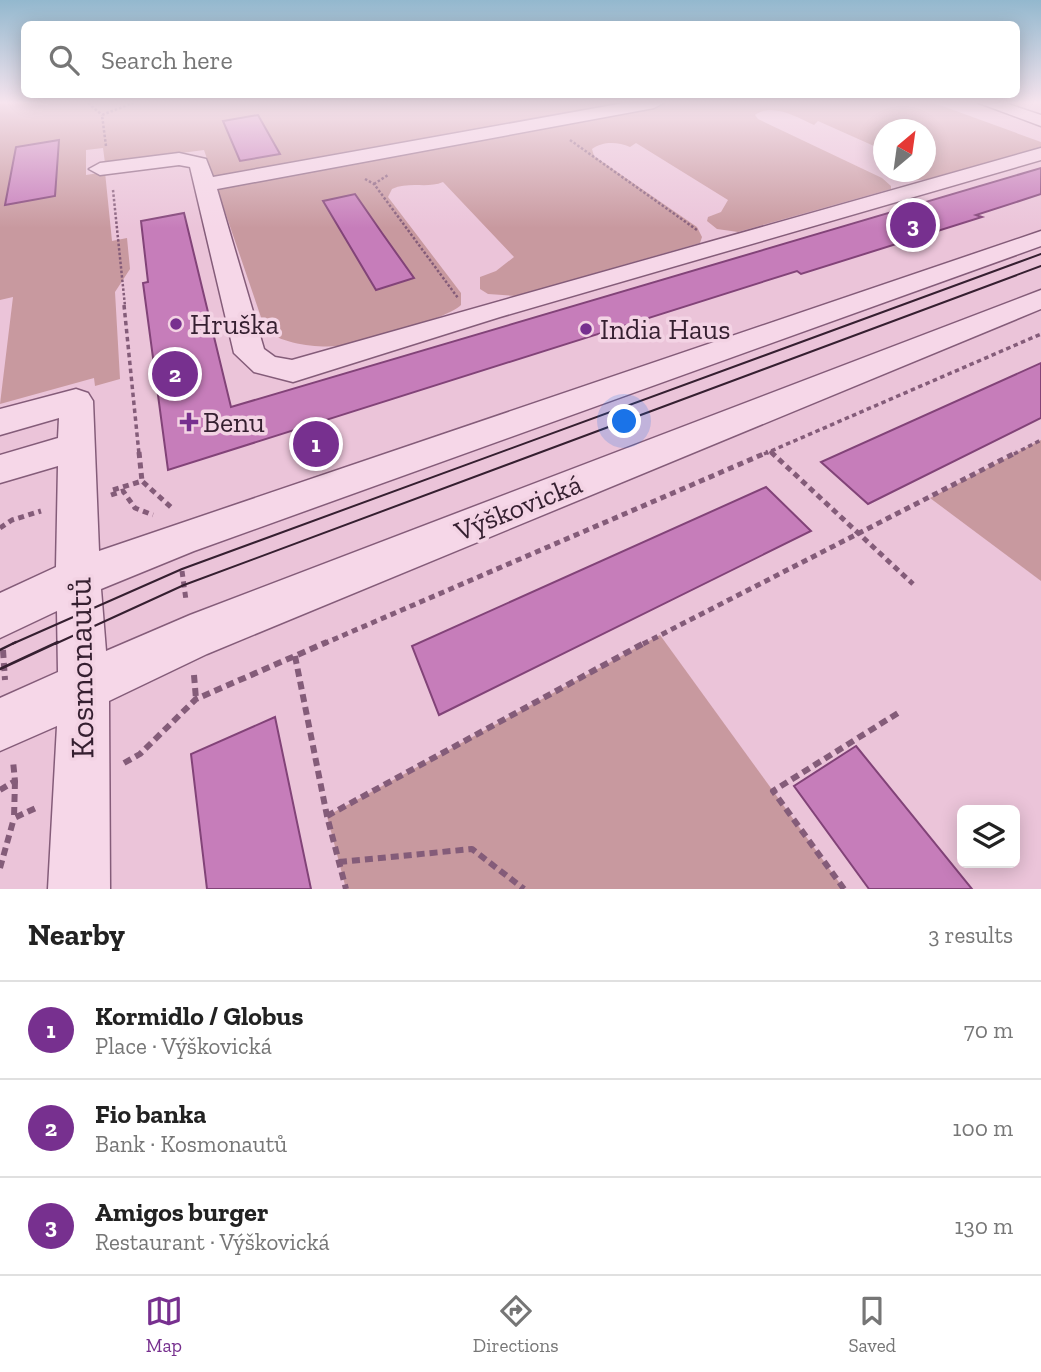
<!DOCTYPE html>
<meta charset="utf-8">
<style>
:root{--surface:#fff;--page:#f6f6f6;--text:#222;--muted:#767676;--line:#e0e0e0;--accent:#77308f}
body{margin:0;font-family:"Zilla Slab",serif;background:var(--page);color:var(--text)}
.controls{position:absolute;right:21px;bottom:21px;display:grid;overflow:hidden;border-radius:10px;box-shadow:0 4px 18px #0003}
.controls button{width:63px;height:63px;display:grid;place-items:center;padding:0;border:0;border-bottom:2px solid var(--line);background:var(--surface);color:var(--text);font:35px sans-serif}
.compass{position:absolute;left:873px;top:119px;width:63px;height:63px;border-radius:50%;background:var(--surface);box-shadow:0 4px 18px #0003;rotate:29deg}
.you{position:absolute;left:625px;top:422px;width:24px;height:24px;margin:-18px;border:5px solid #fff;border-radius:50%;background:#1a73e8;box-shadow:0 0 0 10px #1a73e833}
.badge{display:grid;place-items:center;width:46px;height:46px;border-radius:50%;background:var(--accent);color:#fff;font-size:23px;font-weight:700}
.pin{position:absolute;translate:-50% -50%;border:4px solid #fff;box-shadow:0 2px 7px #0006}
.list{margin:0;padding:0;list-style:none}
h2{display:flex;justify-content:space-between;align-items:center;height:91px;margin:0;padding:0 28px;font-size:30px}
h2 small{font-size:23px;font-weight:400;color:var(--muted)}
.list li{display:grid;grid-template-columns:46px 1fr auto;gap:21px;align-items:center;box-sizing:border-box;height:98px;padding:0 28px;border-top:2px solid var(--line)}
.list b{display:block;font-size:26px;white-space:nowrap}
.list p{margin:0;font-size:23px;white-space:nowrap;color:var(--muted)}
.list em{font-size:23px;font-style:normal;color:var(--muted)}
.icon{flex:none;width:38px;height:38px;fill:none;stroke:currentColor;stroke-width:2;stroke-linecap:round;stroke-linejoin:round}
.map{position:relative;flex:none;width:1041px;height:889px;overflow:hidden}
.search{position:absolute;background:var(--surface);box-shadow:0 4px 18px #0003;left:21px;right:21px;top:21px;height:77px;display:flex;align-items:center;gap:18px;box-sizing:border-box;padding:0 24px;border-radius:10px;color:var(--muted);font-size:26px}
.sheet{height:385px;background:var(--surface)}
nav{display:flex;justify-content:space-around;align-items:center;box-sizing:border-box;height:98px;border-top:2px solid var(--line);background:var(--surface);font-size:19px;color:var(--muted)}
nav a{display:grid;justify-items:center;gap:4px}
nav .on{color:var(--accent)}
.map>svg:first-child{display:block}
</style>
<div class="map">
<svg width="1041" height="889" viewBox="0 0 1041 889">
<rect width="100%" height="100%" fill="#ebc4d9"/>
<g fill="#c8999f">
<path d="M0,103H934L1041,142V149C1007,159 917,196 889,172H926V130H884L883,150L818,121L814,125C797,117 772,102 755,115L758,119L882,178L891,186V189L738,232L717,229L707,221L708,217L721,212L728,200L636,143L630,147C618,142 603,141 592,149L594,156L697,227L702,237L700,243L516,296L488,294L480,289V277L496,271L514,257L443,182C427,189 410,181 392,189L388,197L461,293V305C445,320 361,343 338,346C317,348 280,344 265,329L204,150L105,163L103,148L86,150V175L105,172L112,241L127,238L130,269L115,292L120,379L95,386L94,378L0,404L13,297L0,300Z"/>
<polygon points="1041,440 1041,581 930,498"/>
<polygon points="660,635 844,889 346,889 327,816"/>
</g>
<g fill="#c67dba" stroke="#824378" stroke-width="2">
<polygon points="258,115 280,154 240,161 223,121"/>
<polygon points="59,140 55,196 5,205 16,147"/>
<polygon points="1041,168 1041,194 976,215 982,217 801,274 797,271 168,470 143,283 148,282 141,221 184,213 231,407"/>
<polygon points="355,194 382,233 414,278 376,290 323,201"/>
<polygon points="1041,363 1041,418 868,504 821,462"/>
<polygon points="766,487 811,531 439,715 412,646"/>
<polygon points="275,717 311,889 207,889 191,754"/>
<polygon points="856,746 972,889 869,889 794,786"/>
</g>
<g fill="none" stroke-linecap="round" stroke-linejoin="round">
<defs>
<g id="minor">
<polygon points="624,103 663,103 654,108 217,189 264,349 275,357 292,360 1041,148 1041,160 500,317 293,382 254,372 234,353 190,167 179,165 100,175 89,169 100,163 179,153 206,159 213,177"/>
<polygon points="979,103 1005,103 1041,115 1041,126"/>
<polygon points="1041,231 1041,246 194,551 101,589 106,651 190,615 1041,290 1041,309 207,654 109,701 110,889 48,889 57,726 0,751 0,698 58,672 57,611 0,638 0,593 56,567 58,466 0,483 0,455 58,438 59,418 0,435 0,409 76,389 88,393 93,401 99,551"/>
</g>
</defs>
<use href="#minor" stroke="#845c79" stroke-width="3"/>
<g stroke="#845c79" stroke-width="2.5" stroke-dasharray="2.5 2" stroke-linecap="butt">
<polyline points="88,103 102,115"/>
<polyline points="570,140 697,230"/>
<polyline points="106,146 102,115 133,103"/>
<polyline points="365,179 374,184 458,298"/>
<polyline points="374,184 388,175"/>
<polyline points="113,190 125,306"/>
</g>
<g stroke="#845c79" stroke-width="3.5" stroke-dasharray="4.5 3.5" stroke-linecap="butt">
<polyline points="124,305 139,454"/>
<polyline points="770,451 773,454"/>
<polyline points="764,454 1041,334"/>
<polyline points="1014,454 1041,440"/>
</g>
<g stroke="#845c79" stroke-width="5" stroke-dasharray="6 4.5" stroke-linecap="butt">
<polyline points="139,452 142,481"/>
<polyline points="771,452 913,584"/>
<polyline points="113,490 142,481 173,509"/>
<polyline points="111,495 123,491 135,508 153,515"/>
<polyline points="0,528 12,520 41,511"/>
<polyline points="182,571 186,600"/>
<polyline points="323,644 768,452"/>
<polyline points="643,644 1017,452"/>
</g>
<g stroke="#845c79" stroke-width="6" stroke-dasharray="8 5" stroke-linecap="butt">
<polyline points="3,650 5,680"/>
<polyline points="295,656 327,816 346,889"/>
<polyline points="194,675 196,699"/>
<polyline points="124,763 140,754 196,699 327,642"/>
<polyline points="15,781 14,818 38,807"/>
<polyline points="0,790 15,781 13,761"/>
<polyline points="327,816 646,642"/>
<polyline points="339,862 472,849 524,889"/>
<polyline points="0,868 14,818"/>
<polyline points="844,889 773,791 898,713"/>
</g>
<use href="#minor" fill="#f6d7e8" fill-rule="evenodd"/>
<g stroke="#351f30" stroke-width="2">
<polyline points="12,644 182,569 1041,254"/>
<polyline points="55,644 184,585 1041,266"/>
</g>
<g stroke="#351f30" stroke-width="2.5">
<polyline points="0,650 16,642"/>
<polyline points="0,669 58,642"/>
</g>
</g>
<linearGradient id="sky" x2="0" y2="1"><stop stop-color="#93b8ce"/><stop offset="0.45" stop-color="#f6e4ee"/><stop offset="1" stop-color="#f6e4ee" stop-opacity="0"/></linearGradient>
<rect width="1041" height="228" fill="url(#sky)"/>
<g fill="#77308f" stroke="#f3d3e4" stroke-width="2.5">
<circle cx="176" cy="324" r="7"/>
<circle cx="586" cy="329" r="7"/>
<path d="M185.5 411.5h7v7h7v7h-7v7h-7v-7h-7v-7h7z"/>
</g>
<g text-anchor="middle" stroke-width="7" stroke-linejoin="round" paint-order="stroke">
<g font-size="28" fill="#351f30" stroke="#f3d3e4" text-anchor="start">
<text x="190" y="334">Hruška</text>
<text x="600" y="339">India Haus</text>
<text x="203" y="432">Benu</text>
</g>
<g font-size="28" fill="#351f30" stroke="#f3d3e4">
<text transform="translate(518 507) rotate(-22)" y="10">Výškovická</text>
</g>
<g font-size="33" fill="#351f30" stroke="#f3d3e4">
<text transform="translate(80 668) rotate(-91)" y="12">Kosmonautů</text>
</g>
</g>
</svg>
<div class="controls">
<button><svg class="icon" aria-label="layers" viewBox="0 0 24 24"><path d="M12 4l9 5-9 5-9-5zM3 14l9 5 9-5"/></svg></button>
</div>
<svg class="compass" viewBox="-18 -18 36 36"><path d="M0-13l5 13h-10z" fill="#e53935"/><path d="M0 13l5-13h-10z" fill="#767676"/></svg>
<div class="you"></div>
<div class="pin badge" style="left:316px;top:444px">1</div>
<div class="pin badge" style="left:175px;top:374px">2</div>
<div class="pin badge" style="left:913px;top:225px">3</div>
<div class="search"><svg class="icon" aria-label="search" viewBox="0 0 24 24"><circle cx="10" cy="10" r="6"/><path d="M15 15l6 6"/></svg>Search here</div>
</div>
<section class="sheet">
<h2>Nearby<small>3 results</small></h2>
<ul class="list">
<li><span class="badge">1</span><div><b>Kormidlo / Globus</b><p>Place · Výškovická</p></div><em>70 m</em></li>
<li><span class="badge">2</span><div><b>Fio banka</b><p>Bank · Kosmonautů</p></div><em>100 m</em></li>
<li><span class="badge">3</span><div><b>Amigos burger</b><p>Restaurant · Výškovická</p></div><em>130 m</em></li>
</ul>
</section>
<nav>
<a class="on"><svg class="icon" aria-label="map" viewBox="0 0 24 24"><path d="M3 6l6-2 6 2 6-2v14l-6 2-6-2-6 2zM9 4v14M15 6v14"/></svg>Map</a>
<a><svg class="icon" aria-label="directions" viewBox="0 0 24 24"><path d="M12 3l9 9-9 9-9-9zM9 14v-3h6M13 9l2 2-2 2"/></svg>Directions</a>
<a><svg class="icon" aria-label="saved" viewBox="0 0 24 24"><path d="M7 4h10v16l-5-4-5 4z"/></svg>Saved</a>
</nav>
